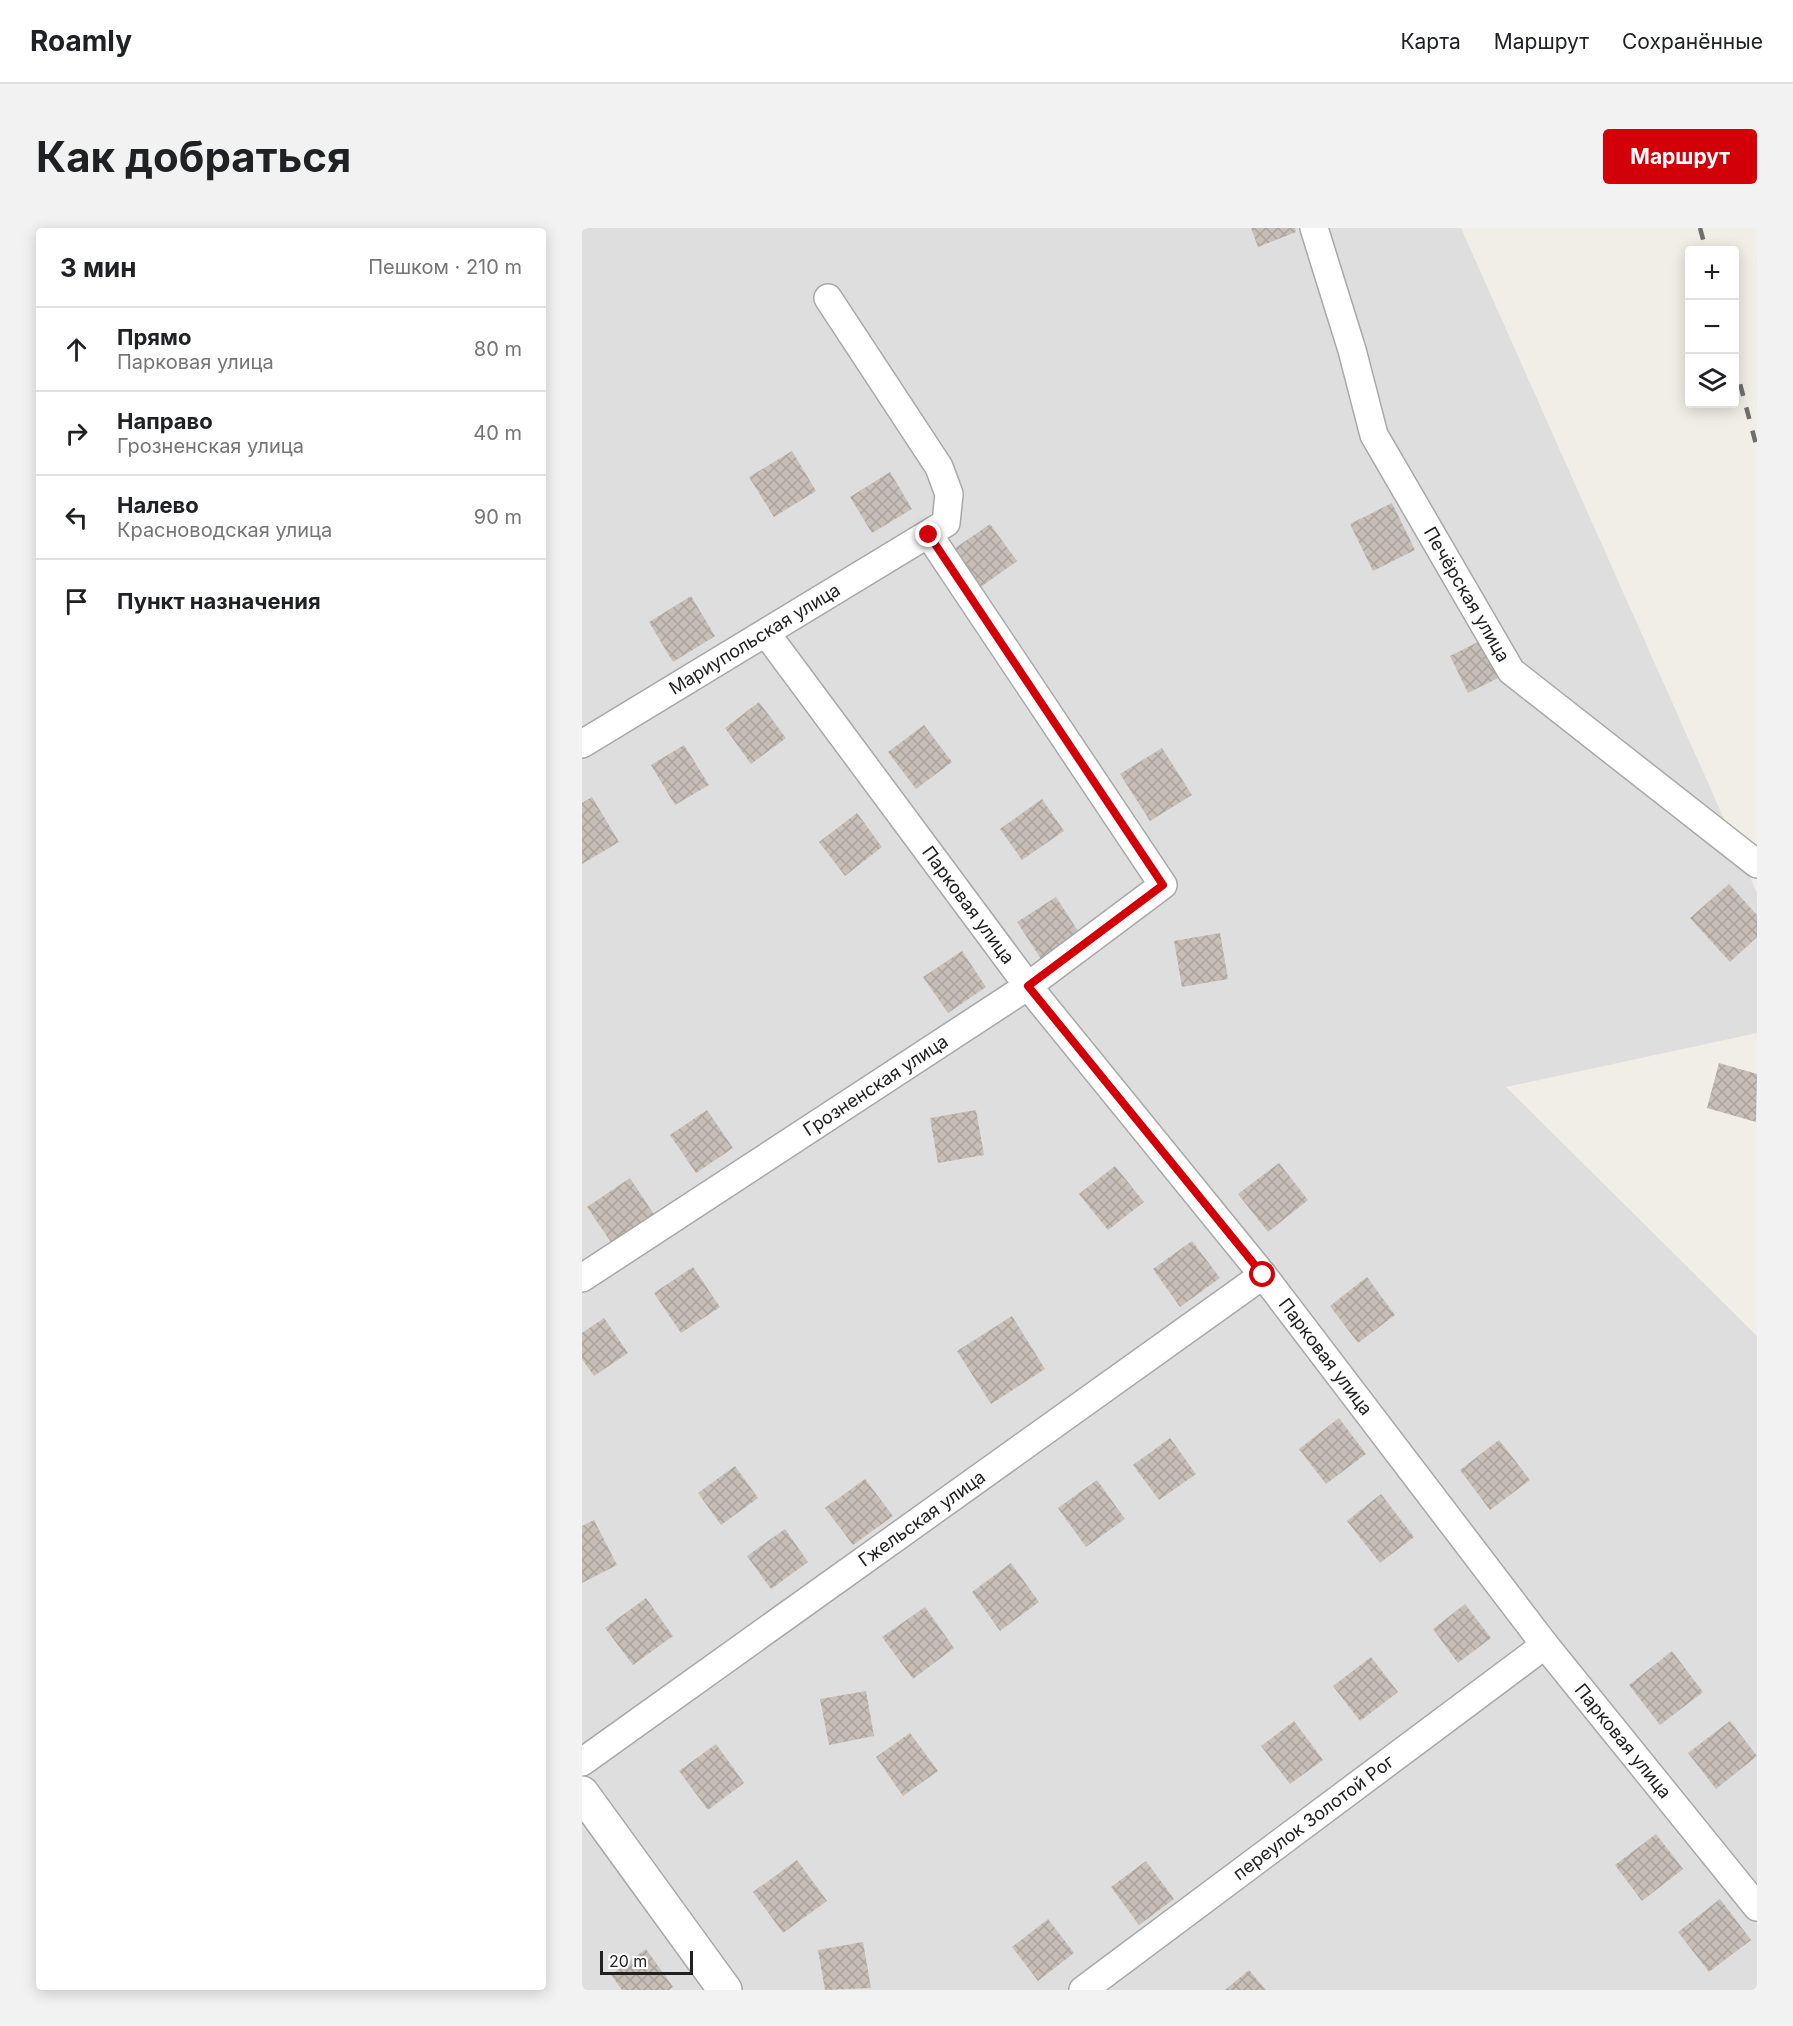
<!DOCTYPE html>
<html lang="ru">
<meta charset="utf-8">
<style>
:root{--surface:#fff;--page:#f2f2f2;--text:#202124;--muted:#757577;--line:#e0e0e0;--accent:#d20008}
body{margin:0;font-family:Inter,sans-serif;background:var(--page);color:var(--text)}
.controls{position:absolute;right:18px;top:18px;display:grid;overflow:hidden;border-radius:6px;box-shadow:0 3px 15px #0003}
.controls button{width:54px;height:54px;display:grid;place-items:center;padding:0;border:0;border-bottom:2px solid var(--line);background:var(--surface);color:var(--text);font:30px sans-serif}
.scale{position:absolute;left:18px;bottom:15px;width:93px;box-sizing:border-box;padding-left:6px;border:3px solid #212121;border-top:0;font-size:16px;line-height:21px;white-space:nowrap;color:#212121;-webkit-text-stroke:4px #fff;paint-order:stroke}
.stop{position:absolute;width:18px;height:18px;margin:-14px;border:4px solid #d20008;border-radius:50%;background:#fff}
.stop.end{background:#d20008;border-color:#fff;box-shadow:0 2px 6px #0008}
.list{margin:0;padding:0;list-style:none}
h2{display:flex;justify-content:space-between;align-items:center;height:78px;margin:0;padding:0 24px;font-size:26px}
h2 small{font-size:20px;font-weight:400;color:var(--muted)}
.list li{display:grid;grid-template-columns:39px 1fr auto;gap:18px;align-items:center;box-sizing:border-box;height:84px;padding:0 24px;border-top:2px solid var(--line)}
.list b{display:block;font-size:22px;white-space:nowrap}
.list p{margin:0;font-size:20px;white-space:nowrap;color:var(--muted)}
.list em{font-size:20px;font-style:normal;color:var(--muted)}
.icon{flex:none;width:33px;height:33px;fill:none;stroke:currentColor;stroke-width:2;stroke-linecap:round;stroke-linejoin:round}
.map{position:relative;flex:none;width:1175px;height:1762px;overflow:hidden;border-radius:6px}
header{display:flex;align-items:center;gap:36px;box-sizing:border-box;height:84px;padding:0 30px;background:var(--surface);border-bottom:2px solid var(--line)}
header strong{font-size:28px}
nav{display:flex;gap:33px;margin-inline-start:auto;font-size:21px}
.intro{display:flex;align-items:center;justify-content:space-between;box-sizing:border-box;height:144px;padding:0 36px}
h1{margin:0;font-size:42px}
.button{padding:15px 27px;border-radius:6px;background:var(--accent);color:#fff;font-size:21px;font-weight:700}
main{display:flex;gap:36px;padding:0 36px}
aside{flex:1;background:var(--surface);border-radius:6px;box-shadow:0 3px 15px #0003}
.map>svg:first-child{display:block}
</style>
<header>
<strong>Roamly</strong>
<nav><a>Карта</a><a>Маршрут</a><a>Сохранённые</a></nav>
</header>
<div class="intro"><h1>Как добраться</h1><a class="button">Маршрут</a></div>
<main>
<aside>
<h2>3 мин<small>Пешком · 210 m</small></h2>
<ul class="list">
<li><svg class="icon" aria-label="ahead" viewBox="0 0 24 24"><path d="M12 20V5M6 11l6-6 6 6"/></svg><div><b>Прямо</b><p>Парковая улица</p></div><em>80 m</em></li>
<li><svg class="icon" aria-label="right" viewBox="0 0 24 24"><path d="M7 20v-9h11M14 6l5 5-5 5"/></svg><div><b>Направо</b><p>Грозненская улица</p></div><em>40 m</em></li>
<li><svg class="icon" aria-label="left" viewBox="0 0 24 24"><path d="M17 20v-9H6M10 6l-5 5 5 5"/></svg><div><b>Налево</b><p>Красноводская улица</p></div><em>90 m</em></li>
<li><svg class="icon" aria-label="arrive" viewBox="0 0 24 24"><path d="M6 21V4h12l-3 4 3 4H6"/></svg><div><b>Пункт назначения</b></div></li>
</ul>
</aside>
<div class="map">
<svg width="1175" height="1762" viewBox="0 0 1175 1762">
<defs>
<pattern id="building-cross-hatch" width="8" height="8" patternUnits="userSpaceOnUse" patternTransform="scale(1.5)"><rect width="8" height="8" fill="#c6beb7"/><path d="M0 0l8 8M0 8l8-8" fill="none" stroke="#aaa39d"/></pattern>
</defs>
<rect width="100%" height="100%" fill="#f1eee8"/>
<polygon fill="#dfdede" points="0,0 879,0 1175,665 1175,805 924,859 1175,1108 1175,1762 0,1762"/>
<g fill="url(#building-cross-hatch)">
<polygon points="669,0 713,0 714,4 676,19"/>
<polygon points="210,223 234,263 192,289 167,249"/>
<polygon points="308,244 330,281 290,305 268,269"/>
<polygon points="810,275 833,322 791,343 768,296"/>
<polygon points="408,296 435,333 396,361 369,323"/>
<polygon points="109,368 133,408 91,434 67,394"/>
<polygon points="904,410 922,447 886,465 868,428"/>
<polygon points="177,474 204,510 169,536 143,500"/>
<polygon points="342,497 370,534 334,561 306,524"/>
<polygon points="102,517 127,557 93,577 69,537"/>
<polygon points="580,520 610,567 568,593 538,546"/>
<polygon points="10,569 37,614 0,636 0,575"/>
<polygon points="460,571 482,603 440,632 418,601"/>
<polygon points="275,585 300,619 263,648 237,614"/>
<polygon points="1147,656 1175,687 1175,709 1148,734 1108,690"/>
<polygon points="474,669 500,709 461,734 435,694"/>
<polygon points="638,705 646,751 600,759 592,713"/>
<polygon points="380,723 404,759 366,785 341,749"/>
<polygon points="1137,835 1175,846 1174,894 1125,880"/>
<polygon points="125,882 151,920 114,945 88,907"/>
<polygon points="394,882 402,927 356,935 348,890"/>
<polygon points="697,935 726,972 686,1004 656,966"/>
<polygon points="533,938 562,974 526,1002 497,966"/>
<polygon points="48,950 73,988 31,1017 5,979"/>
<polygon points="610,1013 638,1050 598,1079 571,1041"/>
<polygon points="111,1039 138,1079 99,1105 72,1065"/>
<polygon points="785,1049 813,1087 776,1115 748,1078"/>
<polygon points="430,1088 463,1141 409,1176 375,1123"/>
<polygon points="22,1090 46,1125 12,1148 0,1131 0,1105"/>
<polygon points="757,1190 784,1226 744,1256 717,1221"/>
<polygon points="588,1210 614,1246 577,1272 551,1237"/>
<polygon points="917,1212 948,1252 908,1282 878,1242"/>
<polygon points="153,1238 176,1270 139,1297 116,1265"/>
<polygon points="283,1251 311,1288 271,1317 243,1280"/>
<polygon points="515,1252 543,1291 504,1319 476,1280"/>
<polygon points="799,1266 832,1309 798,1335 765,1293"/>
<polygon points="12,1292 35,1337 0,1355 0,1298"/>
<polygon points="203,1301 226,1334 189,1361 165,1328"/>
<polygon points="429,1335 457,1374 418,1403 390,1364"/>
<polygon points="64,1370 91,1408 51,1437 23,1400"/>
<polygon points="883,1376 909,1410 876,1435 851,1401"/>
<polygon points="343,1379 372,1420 331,1451 300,1409"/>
<polygon points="1090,1423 1121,1464 1078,1497 1047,1457"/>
<polygon points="789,1429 816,1464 778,1493 751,1458"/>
<polygon points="284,1463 292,1508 247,1517 238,1471"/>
<polygon points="712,1493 741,1532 708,1556 679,1518"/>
<polygon points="1148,1493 1175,1528 1134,1561 1106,1525"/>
<polygon points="328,1505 356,1543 321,1568 294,1529"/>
<polygon points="134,1516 162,1555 126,1582 97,1543"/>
<polygon points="1074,1606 1101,1641 1060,1673 1033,1637"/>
<polygon points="215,1632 245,1673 201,1705 171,1664"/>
<polygon points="564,1633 592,1671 557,1697 529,1659"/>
<polygon points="1138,1671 1169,1712 1127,1744 1096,1704"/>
<polygon points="466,1691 492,1725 456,1753 430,1719"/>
<polygon points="281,1714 289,1760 243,1762 236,1722"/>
<polygon points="64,1721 91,1759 87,1762 40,1762 29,1747"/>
<polygon points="667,1742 684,1762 643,1762"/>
</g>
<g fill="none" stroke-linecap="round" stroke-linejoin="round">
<defs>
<g id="minor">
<path id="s1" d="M732,0L770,122L792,207L929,443L1175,636"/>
<path id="s2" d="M184,405L446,758L681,1047L963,1417L1175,1679"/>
<path id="s3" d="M0,516L364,295L367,266L357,239L246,70"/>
<path id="s4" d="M0,1050L446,758L581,657L347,307"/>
<path id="s5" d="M0,1534L681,1047"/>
<path id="s6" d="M501,1762L963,1417"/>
</g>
<polyline id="tertiary" points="0,1565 143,1762"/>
</defs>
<use href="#minor" stroke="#a8a8a8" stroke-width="30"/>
<use href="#tertiary" stroke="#a8a8a8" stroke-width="36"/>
<use href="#minor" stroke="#fff" stroke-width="27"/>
<use href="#tertiary" stroke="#fff" stroke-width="33"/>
<g stroke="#6f6f6f" stroke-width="4.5" stroke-dasharray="12 12" stroke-linecap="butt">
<polyline points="1118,0 1124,22"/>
<polyline points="1152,133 1175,220"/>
</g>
</g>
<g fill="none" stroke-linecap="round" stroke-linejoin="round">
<polyline stroke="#d20008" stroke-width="8" points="347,307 581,657 446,758 681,1047"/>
</g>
<g text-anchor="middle" stroke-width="4.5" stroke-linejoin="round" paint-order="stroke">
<g font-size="18" fill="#212121" stroke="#fff">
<text dy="6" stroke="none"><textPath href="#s1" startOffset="400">Печёрская улица</textPath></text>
<text dy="6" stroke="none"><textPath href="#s3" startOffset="202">Мариупольская улица</textPath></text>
<text dy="6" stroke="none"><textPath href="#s2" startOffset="339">Парковая улица</textPath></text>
<text dy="6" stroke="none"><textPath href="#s4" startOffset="351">Грозненская улица</textPath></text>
<text dy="6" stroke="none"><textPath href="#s2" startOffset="915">Парковая улица</textPath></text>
<text dy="6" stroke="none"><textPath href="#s5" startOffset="418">Гжельская улица</textPath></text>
<text dy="6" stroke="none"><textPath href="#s2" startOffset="1401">Парковая улица</textPath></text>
<text dy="6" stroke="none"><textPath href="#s6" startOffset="288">переулок Золотой Рог</textPath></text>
</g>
</g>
</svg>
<div class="controls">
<button>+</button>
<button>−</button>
<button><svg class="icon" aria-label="layers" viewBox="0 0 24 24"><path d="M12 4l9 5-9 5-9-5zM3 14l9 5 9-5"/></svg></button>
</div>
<div class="scale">20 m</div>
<div class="stop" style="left:681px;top:1047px"></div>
<div class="stop end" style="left:347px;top:307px"></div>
</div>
</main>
